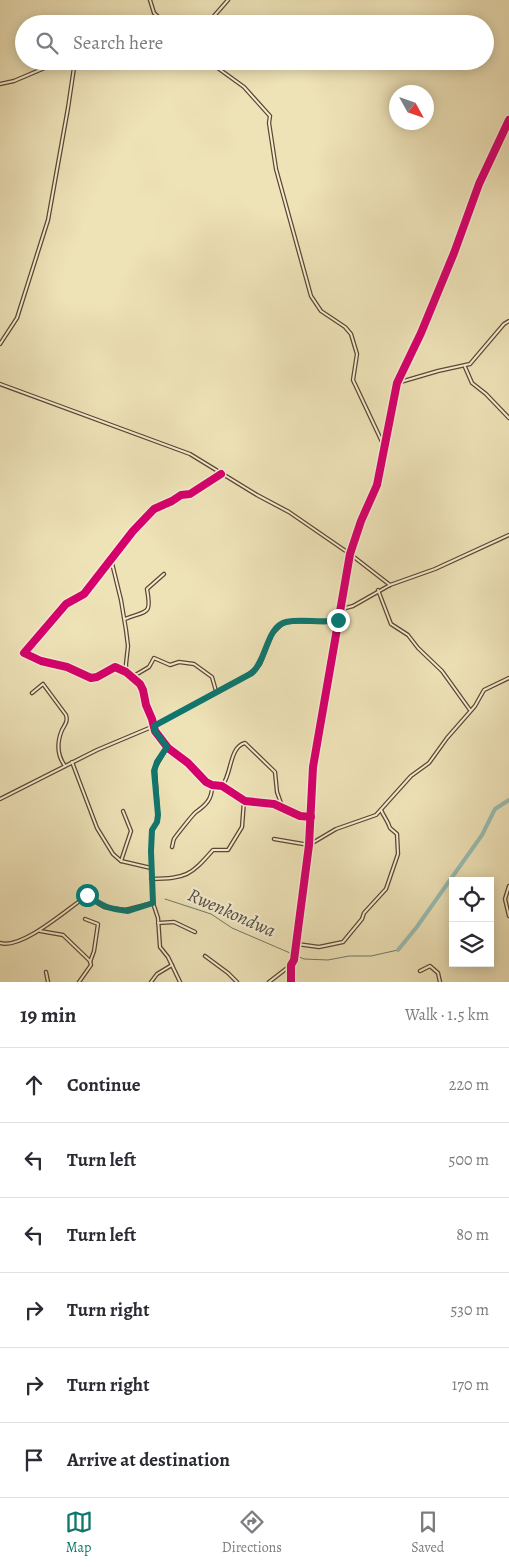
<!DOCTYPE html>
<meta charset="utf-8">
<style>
:root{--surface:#fff;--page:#f2f2f3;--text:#2b2b33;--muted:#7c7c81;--line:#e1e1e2;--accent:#0f766e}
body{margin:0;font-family:Alegreya,serif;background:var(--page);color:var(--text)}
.controls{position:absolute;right:15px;bottom:15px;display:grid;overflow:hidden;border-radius:0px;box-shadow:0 2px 12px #0003}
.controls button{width:45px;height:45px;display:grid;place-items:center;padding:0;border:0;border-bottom:1px solid var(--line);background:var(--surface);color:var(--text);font:25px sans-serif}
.compass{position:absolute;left:389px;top:85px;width:45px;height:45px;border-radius:50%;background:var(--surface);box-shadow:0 2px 12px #0003;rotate:130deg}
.stop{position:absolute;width:15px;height:15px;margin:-11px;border:4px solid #0f766e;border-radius:50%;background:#fff}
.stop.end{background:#0f766e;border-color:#fff;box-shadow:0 1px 5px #0008}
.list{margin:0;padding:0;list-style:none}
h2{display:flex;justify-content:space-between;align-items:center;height:65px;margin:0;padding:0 20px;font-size:21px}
h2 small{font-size:16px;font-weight:400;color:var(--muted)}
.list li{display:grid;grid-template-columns:32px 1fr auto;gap:15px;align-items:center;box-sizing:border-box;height:75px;padding:0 20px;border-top:1px solid var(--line)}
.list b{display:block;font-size:19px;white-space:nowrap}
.list em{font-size:16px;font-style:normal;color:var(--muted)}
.icon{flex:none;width:28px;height:28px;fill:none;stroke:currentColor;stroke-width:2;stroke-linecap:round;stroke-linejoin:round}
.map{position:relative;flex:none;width:509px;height:982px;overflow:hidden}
.search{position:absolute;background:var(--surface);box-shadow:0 2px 12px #0003;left:15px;right:15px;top:15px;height:55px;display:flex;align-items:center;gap:12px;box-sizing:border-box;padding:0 18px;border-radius:28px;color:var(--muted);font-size:19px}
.sheet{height:515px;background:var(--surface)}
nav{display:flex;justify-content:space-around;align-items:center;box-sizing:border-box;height:70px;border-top:1px solid var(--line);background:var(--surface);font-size:14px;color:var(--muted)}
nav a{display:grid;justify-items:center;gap:2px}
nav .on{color:var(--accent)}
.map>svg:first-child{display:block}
</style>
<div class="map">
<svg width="509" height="982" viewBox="0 0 509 982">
<rect width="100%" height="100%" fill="#eee2b7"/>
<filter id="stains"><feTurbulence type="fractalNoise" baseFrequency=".004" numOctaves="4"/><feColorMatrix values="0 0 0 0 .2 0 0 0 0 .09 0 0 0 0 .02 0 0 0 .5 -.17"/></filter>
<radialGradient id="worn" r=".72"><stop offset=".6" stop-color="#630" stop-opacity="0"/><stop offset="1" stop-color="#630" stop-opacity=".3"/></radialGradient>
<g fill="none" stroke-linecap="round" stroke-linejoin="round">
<polyline stroke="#6d796d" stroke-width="1" points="165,899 211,914 232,928 304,959 328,960 349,956 371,956 398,950"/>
<polyline stroke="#99bdb2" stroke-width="4" points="398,950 416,928 482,835 495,809 509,800"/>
<defs>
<g id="street">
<polyline points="150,0 154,13 166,24"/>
<polyline points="207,24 228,0"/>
<polyline points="208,61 244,87 270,116 269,123 276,169 311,296 321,311 345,327 351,334 357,354 353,380 384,446"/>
<polyline points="0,84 14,81 61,61"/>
<polyline points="0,344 17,318 48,220 68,108 75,61"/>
<polyline points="465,367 472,383 486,394 509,418"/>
<polyline points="397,383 438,371 470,364 504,324 509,321"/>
<polyline points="0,384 190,454 257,495 289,512 350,554 390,585"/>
<polyline points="221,474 190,494 181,495 172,501 154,509 133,531 84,594 66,604 24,653 41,661 67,667 91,678 97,677 115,667 126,672 140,684 143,690 146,705 152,719 155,731 168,748 188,763 206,782 212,785 222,786 245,801 274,804 300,816 311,817"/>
<polyline points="111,559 121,600 126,630 128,646 126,664 126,672"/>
<polyline points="378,590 391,624 408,635 418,648 442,671 470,710"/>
<polyline points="342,609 353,606 390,585 435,569 509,535"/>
<path d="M125,619C147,610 152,616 147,589L164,574"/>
<polyline points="132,677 149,667 154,658 170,665 179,662 194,664 212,677 216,691"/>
<path d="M32,693L43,684L66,715C68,722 65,724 62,730C57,742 57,755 65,766"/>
<polyline points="167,747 155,768 158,815 157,822 152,830 151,851 153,903 158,918 160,947 168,957 180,982"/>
<polyline points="72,762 97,828 113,854 121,861 151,868"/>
<path d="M222,786C232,774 229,747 245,743L275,772L277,792L282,806"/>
<polyline points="0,799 97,750 154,726 247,676 260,664 272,634 283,623 293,621 324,622 338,620"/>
<polyline points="274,839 309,845 336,829 376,815 411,776 429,763 447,738 475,706 484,690 509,678"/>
<path d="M172,847C173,844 173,841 174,839C175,837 194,813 196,812C206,805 212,799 212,787"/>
<polyline points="121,861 131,831 123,811"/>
<path d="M151,879C187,878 190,876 213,850H228L242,827L244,801"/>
<polyline points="509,886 505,899 509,916"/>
<polyline points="85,919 98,924 94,951 90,962"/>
<polyline points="158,923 174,922 195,932"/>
<polyline points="40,931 63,935 90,961 91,965 79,982"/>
<path d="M0,943C21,950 66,910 84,898L86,895L104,907L125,910L153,903"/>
<path d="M297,944L319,947L343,942L362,919L364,913L386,889L398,854L397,834L390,828C388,821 384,817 381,810"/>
<polyline points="205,956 228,973 237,982"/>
<polyline points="420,971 430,966 438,973 440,982"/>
<polyline points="46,972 48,982"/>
<polyline points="151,982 157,974 172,965"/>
<polyline points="269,982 291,965"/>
</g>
<polyline id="secondary" points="291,982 291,965 294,960 309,845 313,767 350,554 361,521 377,485 397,383 421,333 454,253 479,184 509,120"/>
</defs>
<use href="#street" stroke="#5c4732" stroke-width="4.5"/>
<use href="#secondary" stroke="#2c1305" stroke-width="5.5"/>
<use href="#street" stroke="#f4ecd0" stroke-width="2"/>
<use href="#secondary" stroke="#f4ecd0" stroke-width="3"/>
<defs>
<g id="cycleway">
<polyline points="221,474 190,494 181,495 172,501 154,509 133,531 84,594 66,604 24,653 41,661 67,667 91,678 97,677 115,667 126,672 140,684 143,690 146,705 152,719 155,731 168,748 188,763 206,782 212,785 222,786 245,801 274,804 300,816 311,817"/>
<polyline points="291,982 291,965 294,960 309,845 313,767 350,554 361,521 377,485 397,383 421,333 454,253 479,184 509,120"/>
</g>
</defs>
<use href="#cycleway" stroke="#f4ecd0" stroke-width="11"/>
<use href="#cycleway" stroke="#d6006c" stroke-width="8"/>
</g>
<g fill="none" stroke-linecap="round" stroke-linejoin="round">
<path stroke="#0f766e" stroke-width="6" d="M87,895C103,907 109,909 128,911L153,903L151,851L152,830L157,822L158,815L154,771L157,762L167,747L155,731L154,726L252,673C267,660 266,627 286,622C303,618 321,624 338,620"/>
</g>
<g text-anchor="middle" stroke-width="4.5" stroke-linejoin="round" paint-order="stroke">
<g font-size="19" font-style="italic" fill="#524e42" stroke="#f4ecd0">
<text transform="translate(232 912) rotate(24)" y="7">Rwenkondwa</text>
</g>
</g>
<rect width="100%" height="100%" filter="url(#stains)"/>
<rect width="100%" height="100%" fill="url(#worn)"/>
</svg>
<div class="controls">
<button><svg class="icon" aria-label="locate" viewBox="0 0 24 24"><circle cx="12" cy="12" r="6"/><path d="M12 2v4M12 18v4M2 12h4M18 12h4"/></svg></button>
<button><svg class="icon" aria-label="layers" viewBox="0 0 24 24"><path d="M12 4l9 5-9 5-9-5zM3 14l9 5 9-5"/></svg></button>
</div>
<svg class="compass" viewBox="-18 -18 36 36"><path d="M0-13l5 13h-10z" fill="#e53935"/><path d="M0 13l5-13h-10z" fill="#7c7c81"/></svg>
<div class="stop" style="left:87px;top:895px"></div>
<div class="stop end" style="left:338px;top:620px"></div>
<div class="search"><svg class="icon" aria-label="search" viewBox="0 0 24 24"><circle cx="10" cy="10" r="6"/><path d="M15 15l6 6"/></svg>Search here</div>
</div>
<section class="sheet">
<h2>19 min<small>Walk · 1.5 km</small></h2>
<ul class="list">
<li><svg class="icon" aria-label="ahead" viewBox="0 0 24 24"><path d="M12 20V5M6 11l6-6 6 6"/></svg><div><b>Continue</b></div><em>220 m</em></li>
<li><svg class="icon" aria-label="left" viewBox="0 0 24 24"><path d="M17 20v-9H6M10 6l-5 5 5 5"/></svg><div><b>Turn left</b></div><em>500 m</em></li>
<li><svg class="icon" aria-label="left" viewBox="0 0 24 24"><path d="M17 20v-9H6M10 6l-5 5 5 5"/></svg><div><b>Turn left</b></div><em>80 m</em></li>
<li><svg class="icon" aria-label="right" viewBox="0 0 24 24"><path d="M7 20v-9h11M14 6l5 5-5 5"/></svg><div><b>Turn right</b></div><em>530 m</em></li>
<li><svg class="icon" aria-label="right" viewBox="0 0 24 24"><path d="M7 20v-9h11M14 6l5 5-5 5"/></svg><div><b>Turn right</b></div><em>170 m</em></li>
<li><svg class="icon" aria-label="arrive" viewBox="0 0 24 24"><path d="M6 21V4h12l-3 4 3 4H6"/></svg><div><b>Arrive at destination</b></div></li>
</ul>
</section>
<nav>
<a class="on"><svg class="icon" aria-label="map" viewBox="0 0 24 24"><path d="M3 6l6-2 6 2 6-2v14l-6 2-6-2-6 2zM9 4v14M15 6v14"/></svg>Map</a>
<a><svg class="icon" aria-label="directions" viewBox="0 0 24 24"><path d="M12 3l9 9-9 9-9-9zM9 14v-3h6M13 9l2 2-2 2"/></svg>Directions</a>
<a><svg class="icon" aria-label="saved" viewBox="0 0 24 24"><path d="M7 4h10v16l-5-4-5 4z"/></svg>Saved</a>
</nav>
